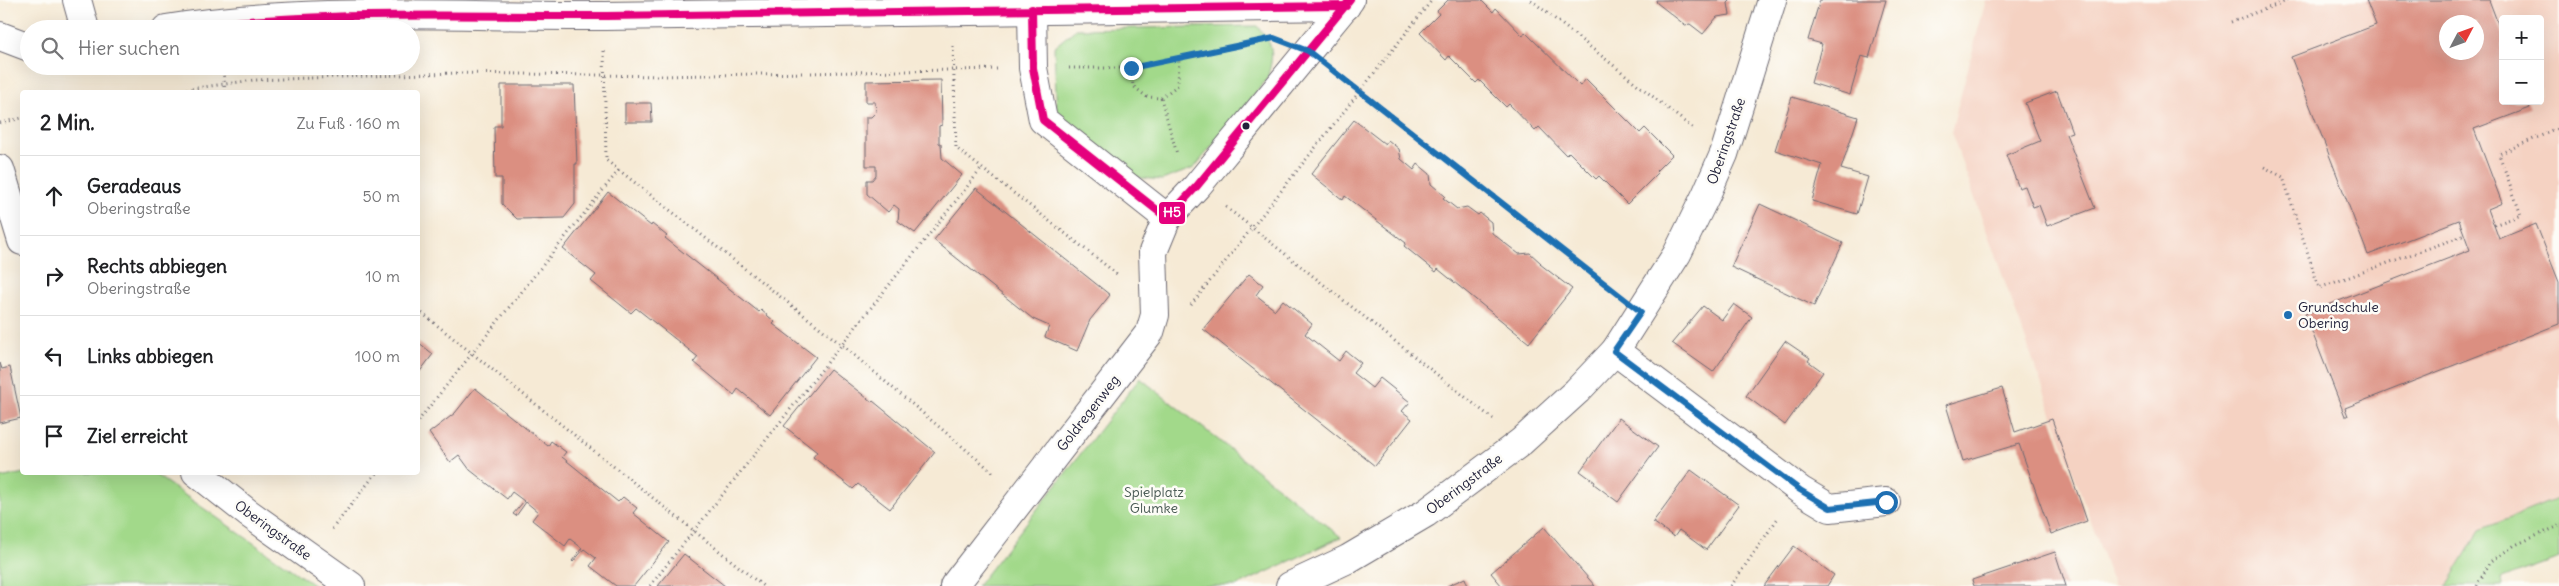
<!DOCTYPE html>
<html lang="de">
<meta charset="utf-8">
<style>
:root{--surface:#fff;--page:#f2f2f2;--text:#202124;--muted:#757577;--line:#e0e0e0}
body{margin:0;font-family:Delius,sans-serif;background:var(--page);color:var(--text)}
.controls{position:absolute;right:15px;top:15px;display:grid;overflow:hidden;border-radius:5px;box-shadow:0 5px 20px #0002}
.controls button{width:45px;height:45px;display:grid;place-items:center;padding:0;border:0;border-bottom:1px solid var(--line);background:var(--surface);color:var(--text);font:25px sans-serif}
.compass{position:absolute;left:2439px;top:15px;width:45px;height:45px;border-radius:50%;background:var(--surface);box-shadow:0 5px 20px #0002;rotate:49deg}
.stop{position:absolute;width:15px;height:15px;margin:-11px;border:4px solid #1f6fb2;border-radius:50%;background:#fff}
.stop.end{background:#1f6fb2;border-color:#fff;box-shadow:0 1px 5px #0008}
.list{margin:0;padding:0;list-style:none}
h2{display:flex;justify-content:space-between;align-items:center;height:65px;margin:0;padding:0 20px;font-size:21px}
h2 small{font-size:16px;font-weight:400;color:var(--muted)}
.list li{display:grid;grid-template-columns:32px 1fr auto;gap:15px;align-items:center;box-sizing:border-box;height:80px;padding:0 20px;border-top:1px solid var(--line)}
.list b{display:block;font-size:19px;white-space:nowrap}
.list p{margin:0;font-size:16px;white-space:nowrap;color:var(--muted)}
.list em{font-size:16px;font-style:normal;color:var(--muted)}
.icon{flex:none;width:28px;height:28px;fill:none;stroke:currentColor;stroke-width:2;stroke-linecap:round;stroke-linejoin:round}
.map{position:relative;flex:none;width:2559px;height:586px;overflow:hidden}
.search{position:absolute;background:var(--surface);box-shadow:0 5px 20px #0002;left:20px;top:20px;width:400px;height:55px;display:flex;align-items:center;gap:12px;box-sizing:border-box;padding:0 18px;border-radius:28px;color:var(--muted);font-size:19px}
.panel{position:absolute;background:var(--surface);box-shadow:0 5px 20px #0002;left:20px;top:90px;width:400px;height:385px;border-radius:5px}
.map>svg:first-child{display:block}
</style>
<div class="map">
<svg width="2559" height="586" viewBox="0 0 2559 586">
<rect width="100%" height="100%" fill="#fdfcf7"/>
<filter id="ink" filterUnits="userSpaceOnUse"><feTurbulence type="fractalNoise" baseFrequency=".02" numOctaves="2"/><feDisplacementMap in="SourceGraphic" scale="10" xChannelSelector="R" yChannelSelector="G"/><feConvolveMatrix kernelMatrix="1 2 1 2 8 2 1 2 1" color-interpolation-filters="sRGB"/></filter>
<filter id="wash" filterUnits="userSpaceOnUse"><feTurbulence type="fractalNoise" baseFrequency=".0096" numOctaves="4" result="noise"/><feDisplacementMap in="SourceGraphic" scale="20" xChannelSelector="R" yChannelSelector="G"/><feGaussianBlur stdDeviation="1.12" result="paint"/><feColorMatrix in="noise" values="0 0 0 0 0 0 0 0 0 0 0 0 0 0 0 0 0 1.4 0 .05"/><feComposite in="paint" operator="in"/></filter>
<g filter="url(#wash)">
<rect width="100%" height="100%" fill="#f6ead5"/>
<path fill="#f5d2c2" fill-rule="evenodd" d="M1986,0H2559V498L2480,530L2446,586H2114L1951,132ZM2503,19H2540V101H2503ZM2446,22H2476V52H2446Z"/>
<g fill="#a2d98a" stroke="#627e62">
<path d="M1257,26C1275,46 1274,54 1267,79L1194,168L1162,180L1131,177L1057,117L1054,47L1076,29Z"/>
<polygon points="1140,378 1341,537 1237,586 977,586"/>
<polygon points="29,472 153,473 315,586 0,586 0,478"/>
<polygon points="2559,498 2559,558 2501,579 2502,586 2446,586 2480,530"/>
</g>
<g id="blocks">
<g fill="#db8f81" fill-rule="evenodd">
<polygon points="1448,0 1481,0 1493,12 1496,8 1523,36 1525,32 1580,86 1586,79 1640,133 1645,128 1672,155 1656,171 1658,173 1627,204 1599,176 1596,179 1569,152 1566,155 1539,127 1535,131 1509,104 1506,107 1479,80 1476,83 1449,56 1446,60 1420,33 1439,14 1437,11"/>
<polygon points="1656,0 1731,0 1728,3 1730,15 1717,17 1703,34 1690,24 1685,25 1657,3"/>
<polygon points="1820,0 1886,0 1869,58 1861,56 1850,95 1811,83 1822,44 1808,40"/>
<path d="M2366,0H2489L2503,37V101H2527L2530,108L2474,129L2502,203L2488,209L2499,239L2536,224L2559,282V324L2345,408L2348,416H2345L2305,314L2470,250L2459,220L2368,255L2291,57L2376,25ZM2446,22H2476V52H2446Z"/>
<polygon points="941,80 942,125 939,126 939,143 941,144 942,158 962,175 915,233 898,221 899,209 894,205 888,212 867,194 867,180 872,180 876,175 876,166 866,166 866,117 871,117 876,112 875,102 866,102 866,81"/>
<polygon points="501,85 574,85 577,164 575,164 575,204 564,218 517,219 502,204 502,178 495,178 494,126 501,126"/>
<polygon points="2057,91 2072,132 2066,134 2095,208 2047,226 2039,205 2033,207 2025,186 2019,188 2006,155 2040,141 2025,103"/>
<polygon points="1792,97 1858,117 1841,169 1868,177 1857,214 1812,201 1822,165 1775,150"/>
<polygon points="625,103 651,103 652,122 625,122"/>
<polygon points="1354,120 1385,144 1388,140 1399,149 1401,159 1414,170 1418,164 1430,174 1431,184 1445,196 1443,198 1457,209 1467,207 1478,215 1480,213 1491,222 1492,233 1506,244 1519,254 1530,253 1541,263 1540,264 1572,289 1529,343 1438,269 1436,272 1404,246 1406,243 1376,220 1345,196 1343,200 1311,174"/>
<polygon points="976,188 1110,295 1090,320 1077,351 1045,337 1049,326 1033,319 934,240"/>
<polygon points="608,192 651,226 652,224 667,236 665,238 759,312 761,310 775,322 773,324 816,357 770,415 738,389 734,395 694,362 698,357 636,308 631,313 591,281 596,275 563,249"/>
<polygon points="1760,204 1843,243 1814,306 1731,267"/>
<polygon points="1249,274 1263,285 1256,295 1275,310 1283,300 1312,324 1305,334 1339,361 1346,351 1361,363 1353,373 1372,388 1380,378 1410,402 1402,411 1412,419 1375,466 1203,329"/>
<polygon points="1734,304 1752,317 1713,372 1672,343 1703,306 1722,320"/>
<polygon points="1785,341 1810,358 1808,361 1823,372 1785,425 1746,396"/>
<polygon points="418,342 433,354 418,374"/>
<polygon points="0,363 2,369 10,367 21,418 0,423"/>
<polygon points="830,369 872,402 873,401 935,452 890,509 858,484 853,489 813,457 817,452 784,426"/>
<polygon points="475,388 548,446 551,441 566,452 562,457 618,502 623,497 637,508 633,513 669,542 634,586 616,586 590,566 596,558 584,549 573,562 572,561 582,548 570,539 565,546 532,520 538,512 526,502 516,516 513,514 524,501 512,492 507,499 470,470 459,455 450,462 429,433 455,413"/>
<polygon points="2002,388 2015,432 2052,419 2087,521 2051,534 2019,444 1963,461 1946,405"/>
<polygon points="1619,418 1658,447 1618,502 1594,484 1595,482 1580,471"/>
<polygon points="1691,470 1739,505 1706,550 1679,530 1674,537 1653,522"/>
<polygon points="1544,527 1595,586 1502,586 1491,573"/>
<polygon points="1794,546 1834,575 1827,586 1764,586"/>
<polygon points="2055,552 2066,586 1974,586 1972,580"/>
<polygon points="684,554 725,586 658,586"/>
<polygon points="1465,578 1468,586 1447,586"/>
</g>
</g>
</g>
<g filter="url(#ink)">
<use href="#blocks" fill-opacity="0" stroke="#6c6871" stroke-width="1"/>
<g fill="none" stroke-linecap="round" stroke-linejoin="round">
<defs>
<g id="minor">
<polyline points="77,0 85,29"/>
<polyline points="1032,9 1033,68 1043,120 1167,218 1197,186 1350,0"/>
<path d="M166,29C310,6 459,17 604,16C851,13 1098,8 1346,6"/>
<polyline points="0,36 29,47"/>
<polyline points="0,169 22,241"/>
<polyline points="1615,351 1800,490 1830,508 1886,502"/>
<polyline points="196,472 248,513 351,586"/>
<polyline points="954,586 1150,332 1155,315 1153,252 1167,218"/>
<polyline points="1290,586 1348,559 1426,513 1521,442 1577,391 1615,351 1677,254 1706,195 1724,154 1772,0"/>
</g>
</defs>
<use href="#minor" stroke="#6c6871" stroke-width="30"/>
<g stroke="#6c6871" stroke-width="3" stroke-dasharray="1 4" stroke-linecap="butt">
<polyline points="1531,0 1695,130"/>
<polyline points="2231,22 2289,0"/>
<polyline points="953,46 956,148 1117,274"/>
<polyline points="604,51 606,160 842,345 995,474"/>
<polyline points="223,66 225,92"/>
<polyline points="1069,68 1131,68 1243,45"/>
<polyline points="1131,68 1133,86 1147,97 1161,98 1178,85 1179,60"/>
<polyline points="1336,72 1612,290"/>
<polyline points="167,92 254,80 456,73 663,76 997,69"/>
<polyline points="1161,98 1177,154"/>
<polyline points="0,123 22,118"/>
<polyline points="2264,167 2283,177 2319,288 2465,235"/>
<polyline points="1226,207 1493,419"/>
<polyline points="2494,225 2521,215 2499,154 2559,128"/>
<polyline points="1191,305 1432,0"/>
<polyline points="418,310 763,586"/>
<polyline points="418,421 619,170"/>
<polyline points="332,529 377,472"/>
<polyline points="650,586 982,168"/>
<polyline points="1731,586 1778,518"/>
<polyline points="2477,586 2490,562 2515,545 2559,526"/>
</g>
<use href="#minor" stroke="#fff" stroke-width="28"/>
<defs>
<g id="bus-1">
<polyline points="1032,9 1033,68 1043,120 1167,218 1197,186 1350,0"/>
<path d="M168,29C314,10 459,17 606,16C852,14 1099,8 1346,6"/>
</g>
</defs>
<use href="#bus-1" stroke="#fdfcf7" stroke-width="11"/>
<use href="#bus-1" stroke="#e5007d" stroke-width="8"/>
</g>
</g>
<g fill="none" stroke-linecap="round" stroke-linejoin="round" filter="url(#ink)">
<polyline stroke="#1f6fb2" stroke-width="6" points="1131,68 1274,38 1308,51 1641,312 1614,351 1800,490 1830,508 1886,502"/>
</g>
<circle fill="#22223b" stroke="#fdfcf7" stroke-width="2" cx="1246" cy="126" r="4.5"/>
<circle fill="#1f6fb2" stroke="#fdfcf7" stroke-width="2" cx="2288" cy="315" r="5"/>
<g text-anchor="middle" stroke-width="5" stroke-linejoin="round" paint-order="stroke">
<g font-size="14" fill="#22223b" stroke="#fdfcf7">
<text transform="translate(1726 141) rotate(-71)" y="5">Oberingstraße</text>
<text transform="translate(1088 413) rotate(-52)" y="5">Goldregenweg</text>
<text transform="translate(1464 484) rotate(-37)" y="5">Oberingstraße</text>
<text transform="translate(273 530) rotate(36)" y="5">Oberingstraße</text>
</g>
<g font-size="14" fill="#22223b" stroke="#fdfcf7" text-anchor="start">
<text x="2298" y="312">Grundschule<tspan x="2298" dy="16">Obering</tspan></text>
</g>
<g font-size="14" fill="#485953" stroke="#fdfcf7">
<text x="1154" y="497">Spielplatz<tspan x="1154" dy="16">Glumke</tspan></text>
</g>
</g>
<rect stroke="#fdfcf7" stroke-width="2" x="1158" y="201" width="28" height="24" rx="5" fill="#e5007d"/>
<g font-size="14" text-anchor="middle" font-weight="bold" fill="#fff">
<text x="1172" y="217">H5</text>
</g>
</svg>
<div class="controls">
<button>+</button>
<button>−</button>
</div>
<svg class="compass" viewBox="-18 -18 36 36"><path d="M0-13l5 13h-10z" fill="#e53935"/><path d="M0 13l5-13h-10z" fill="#757577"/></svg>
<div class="stop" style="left:1886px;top:502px"></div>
<div class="stop end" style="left:1131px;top:68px"></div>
<div class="search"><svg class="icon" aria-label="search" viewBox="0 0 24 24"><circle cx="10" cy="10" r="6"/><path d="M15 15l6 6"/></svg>Hier suchen</div>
<section class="panel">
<h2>2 Min.<small>Zu Fuß · 160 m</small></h2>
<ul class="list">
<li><svg class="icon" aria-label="ahead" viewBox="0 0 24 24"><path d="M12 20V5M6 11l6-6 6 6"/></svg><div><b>Geradeaus</b><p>Oberingstraße</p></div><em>50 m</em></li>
<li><svg class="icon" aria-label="right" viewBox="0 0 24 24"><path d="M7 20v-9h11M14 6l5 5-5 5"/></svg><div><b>Rechts abbiegen</b><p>Oberingstraße</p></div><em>10 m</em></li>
<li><svg class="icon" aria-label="left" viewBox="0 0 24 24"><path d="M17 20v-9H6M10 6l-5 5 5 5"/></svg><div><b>Links abbiegen</b></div><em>100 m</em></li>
<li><svg class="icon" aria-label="arrive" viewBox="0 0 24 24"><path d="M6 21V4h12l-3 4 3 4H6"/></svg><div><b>Ziel erreicht</b></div></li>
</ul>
</section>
</div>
